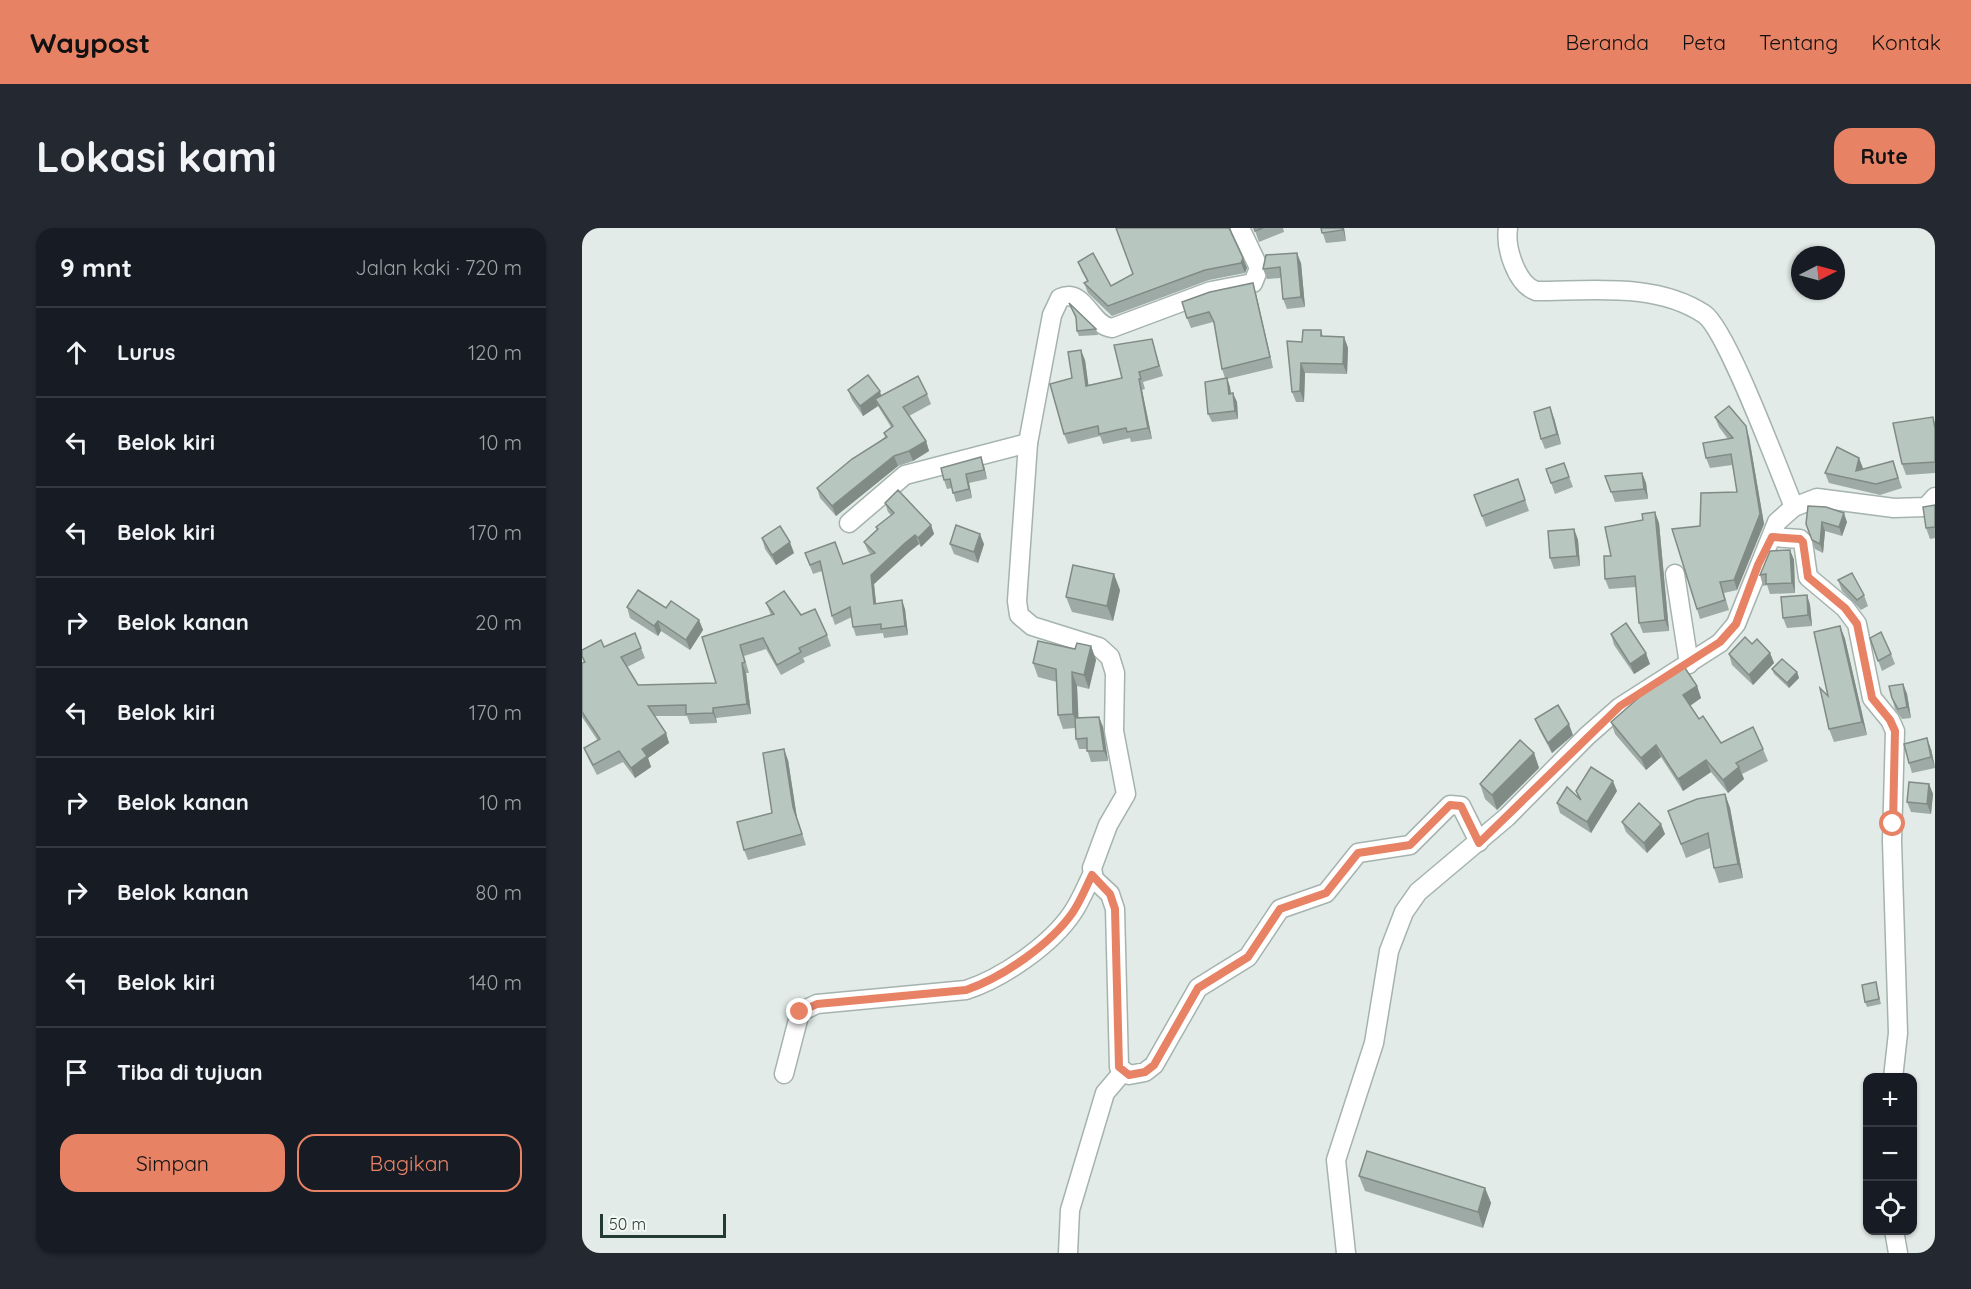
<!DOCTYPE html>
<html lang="id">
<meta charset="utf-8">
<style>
:root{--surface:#171b24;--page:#242831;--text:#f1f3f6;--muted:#9ea1a6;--line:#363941;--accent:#e78265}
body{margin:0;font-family:Quicksand,sans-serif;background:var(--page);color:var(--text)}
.controls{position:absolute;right:18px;bottom:18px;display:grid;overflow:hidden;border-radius:12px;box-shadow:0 2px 4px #0004}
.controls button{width:54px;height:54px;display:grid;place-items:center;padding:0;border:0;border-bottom:2px solid var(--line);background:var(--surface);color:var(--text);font:30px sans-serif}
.compass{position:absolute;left:1209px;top:18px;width:54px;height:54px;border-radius:50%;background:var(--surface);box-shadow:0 2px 4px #0004;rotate:84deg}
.scale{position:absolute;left:18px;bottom:15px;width:126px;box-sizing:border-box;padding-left:6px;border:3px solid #243b34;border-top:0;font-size:16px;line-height:21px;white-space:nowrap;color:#243b34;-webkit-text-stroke:4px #f3f8f5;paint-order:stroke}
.stop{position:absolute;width:18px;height:18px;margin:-14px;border:4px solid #e78265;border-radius:50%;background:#fff}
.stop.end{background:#e78265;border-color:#fff;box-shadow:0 2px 6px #0008}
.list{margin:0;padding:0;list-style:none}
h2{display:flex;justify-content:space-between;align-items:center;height:78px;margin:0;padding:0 24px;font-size:26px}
h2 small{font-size:20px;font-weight:400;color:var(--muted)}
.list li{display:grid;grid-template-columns:39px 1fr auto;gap:18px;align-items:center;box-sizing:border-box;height:90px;padding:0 24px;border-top:2px solid var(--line)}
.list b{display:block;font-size:22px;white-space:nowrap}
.list em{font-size:20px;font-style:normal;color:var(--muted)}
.actions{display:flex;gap:12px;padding:18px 24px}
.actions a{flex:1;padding:14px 0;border:2px solid var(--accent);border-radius:18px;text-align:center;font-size:21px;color:var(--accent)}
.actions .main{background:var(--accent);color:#111}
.icon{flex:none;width:33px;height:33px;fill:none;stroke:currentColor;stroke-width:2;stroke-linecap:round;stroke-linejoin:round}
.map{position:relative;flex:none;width:1353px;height:1025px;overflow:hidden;border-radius:18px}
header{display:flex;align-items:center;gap:36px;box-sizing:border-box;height:84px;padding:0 30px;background:var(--accent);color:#111}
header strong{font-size:28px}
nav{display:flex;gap:33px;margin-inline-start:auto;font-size:21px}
.intro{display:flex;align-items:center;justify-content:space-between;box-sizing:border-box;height:144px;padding:0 36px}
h1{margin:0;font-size:42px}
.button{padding:15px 27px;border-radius:18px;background:var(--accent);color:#111;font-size:21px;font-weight:700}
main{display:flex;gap:36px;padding:0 36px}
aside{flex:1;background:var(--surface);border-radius:18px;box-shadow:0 2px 4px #0004}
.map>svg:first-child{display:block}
</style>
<header>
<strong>Waypost</strong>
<nav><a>Beranda</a><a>Peta</a><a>Tentang</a><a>Kontak</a></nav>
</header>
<div class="intro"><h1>Lokasi kami</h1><a class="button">Rute</a></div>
<main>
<aside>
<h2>9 mnt<small>Jalan kaki · 720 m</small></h2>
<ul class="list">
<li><svg class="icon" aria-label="ahead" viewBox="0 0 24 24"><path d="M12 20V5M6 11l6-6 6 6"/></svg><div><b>Lurus</b></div><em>120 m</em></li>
<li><svg class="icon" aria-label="left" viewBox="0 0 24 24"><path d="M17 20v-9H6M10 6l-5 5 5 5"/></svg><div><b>Belok kiri</b></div><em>10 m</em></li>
<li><svg class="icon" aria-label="left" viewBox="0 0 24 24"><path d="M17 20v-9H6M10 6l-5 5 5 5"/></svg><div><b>Belok kiri</b></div><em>170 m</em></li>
<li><svg class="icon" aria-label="right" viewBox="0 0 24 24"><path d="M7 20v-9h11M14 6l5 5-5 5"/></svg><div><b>Belok kanan</b></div><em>20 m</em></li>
<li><svg class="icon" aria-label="left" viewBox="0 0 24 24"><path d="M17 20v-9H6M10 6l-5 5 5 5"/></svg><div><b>Belok kiri</b></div><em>170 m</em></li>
<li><svg class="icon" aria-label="right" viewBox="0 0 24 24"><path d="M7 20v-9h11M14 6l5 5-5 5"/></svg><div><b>Belok kanan</b></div><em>10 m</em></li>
<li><svg class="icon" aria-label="right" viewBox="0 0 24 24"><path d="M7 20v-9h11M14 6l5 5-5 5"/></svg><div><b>Belok kanan</b></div><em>80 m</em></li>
<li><svg class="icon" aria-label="left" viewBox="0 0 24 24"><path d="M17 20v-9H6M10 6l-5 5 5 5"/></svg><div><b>Belok kiri</b></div><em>140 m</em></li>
<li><svg class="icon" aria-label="arrive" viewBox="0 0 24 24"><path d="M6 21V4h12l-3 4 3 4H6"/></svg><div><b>Tiba di tujuan</b></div></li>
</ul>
<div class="actions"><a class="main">Simpan</a><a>Bagikan</a></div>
</aside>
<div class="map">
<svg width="1353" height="1025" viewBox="0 0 1353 1025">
<rect width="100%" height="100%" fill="#e2ebe7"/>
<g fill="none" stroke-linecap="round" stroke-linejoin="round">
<defs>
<g id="minor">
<path d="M658,0L677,40L671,55L629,63L530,100C508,98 503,59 478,70L470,87L446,215L435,373L437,387L450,398L517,419L528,429L533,445L532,503L544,566L526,597L510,640L512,651L528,666L533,681L537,839L547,847L563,844L572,837L616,760L666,729L698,681L744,665L776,625L828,617L868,577L879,578L897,614"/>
<path d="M926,0C923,19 934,56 954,63C1008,63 1074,54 1122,86C1145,101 1198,246 1212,279"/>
<polyline points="267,295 323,247 446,215"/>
<polyline points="1190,309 1218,311 1221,314 1226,349 1263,380 1275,396 1290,470 1308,492 1313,503 1310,613 1316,805 1311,850"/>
<polyline points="1093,346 1107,436"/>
<path d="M202,846L218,784L235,776L384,762C421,750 470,716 491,684C499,672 504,659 510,647"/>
<polyline points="1312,1002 1316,1025"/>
<polyline points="486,1025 488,982 523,865 540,845"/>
<polyline points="764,1025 754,932 792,815 807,723 822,684 836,664 925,589 1005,508 1038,479 1138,415 1154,396 1195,294 1212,279 1235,270 1312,280 1344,279 1353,269"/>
</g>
</defs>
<use href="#minor" stroke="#a5b3ae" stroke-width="21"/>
<use href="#minor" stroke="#fff" stroke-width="18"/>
</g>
<g fill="#9eaaa5">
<polygon points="647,0 665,40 663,45 627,52 530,88 506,65 502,55 505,53 500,44 496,34 529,58 551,46 596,1"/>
<polygon points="672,0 701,0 702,4 677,14"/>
<polygon points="739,0 762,0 764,13 744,15"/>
<polygon points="719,35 723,79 705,81 701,71 699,50 685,51 681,41"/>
<polygon points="674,66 691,140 645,151 648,159 649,166 655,174 656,191 630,194 626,186 643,150 640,141 633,98 631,94 609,100 605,90"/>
<polygon points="487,75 514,101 516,107 497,108 495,103 494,91"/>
<polygon points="739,102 741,108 762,109 766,120 765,146 723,145 722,174 714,174 710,164 720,114"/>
<polygon points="570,111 581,148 561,154 563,161 560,162 570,211 549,214 548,210 521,216 518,208 486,216 482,206 490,150 503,132 506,157 540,150"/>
<polygon points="266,162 299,168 345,166 349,176 327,188 344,213 347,223 331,233 316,238 254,288 238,270 235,260 303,209 302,205 309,199 296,178 281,188 270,172"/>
<polygon points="1133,189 1167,209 1182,296 1155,362 1142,365 1147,382 1118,391 1115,381 1118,298 1155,264 1150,237 1128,240 1124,230 1146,211 1137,199"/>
<polygon points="1351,189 1353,195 1353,245 1324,247 1320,236"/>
<polygon points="972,190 979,216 963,221 959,211"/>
<polygon points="1277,230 1281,242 1311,233 1320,260 1298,267 1247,255 1243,245"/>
<polygon points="982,235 991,259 973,266 964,241"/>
<polygon points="402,238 405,251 387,255 390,270 374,274 370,260 365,261 362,252"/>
<polygon points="1060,245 1064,255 1066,271 1033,274 1023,248"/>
<polygon points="936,251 947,283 904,299 892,267"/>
<polygon points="303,275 349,297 352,306 339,319 337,316 327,324 292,356 294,375 323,381 326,407 302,410 301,405 274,408 271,399 270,389 253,397 250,388 240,343 231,346 223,325 261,336 289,327 286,323 282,314 295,302 294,299 309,287 306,284"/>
<polygon points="1353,277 1353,310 1348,311 1344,300"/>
<polygon points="1226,278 1265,294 1260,308 1243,303 1241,325 1233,321 1224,296"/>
<polygon points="1077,295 1087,403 1061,405 1057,395 1054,359 1027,361 1023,351 1029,328"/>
<polygon points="992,301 996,312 998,338 972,341 968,330"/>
<polygon points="180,310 212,325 194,337 183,321"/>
<polygon points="368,316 402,316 396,335 372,326"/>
<polygon points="1208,322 1212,332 1213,365 1188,366 1185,357 1181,358 1178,347"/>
<polygon points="1256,352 1282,367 1286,378 1279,382 1260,363"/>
<polygon points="538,362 531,393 490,384 484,369"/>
<polygon points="1225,367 1228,377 1230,398 1205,400 1201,390"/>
<polygon points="184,375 219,387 245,407 249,418 221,430 223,434 199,447 184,421 162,428 167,445 164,445 169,486 134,490 135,495 108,496 105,488 73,488 84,505 87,515 66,530 69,539 53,550 41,534 15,547 6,530 2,520 16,513 0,489 0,435 2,435 0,430 0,422 22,419 59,420 63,430 45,439 56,457 134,455 120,409 189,387"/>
<polygon points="45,379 84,380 117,392 121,402 108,422 79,403 76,408 48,390"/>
<polygon points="1258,398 1263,411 1285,507 1252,514 1247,501 1246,468"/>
<polygon points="1029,406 1068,436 1052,446 1032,417"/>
<polygon points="1288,410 1309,426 1313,436 1300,443"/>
<polygon points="1170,416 1188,425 1192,435 1171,457 1150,437 1147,426"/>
<polygon points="509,418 514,432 507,461 495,458 496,489 517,489 521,499 526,533 509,534 505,521 497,521 494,511 493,500 481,501 476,487 475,454 456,449 451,435 493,421"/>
<polygon points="1190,441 1215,444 1217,450 1207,460 1192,446"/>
<polygon points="1321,456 1325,466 1329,490 1320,491 1313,481 1310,470"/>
<polygon points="1115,458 1119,470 1108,478 1117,491 1139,515 1181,521 1186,533 1160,546 1162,551 1146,565 1129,544 1101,563 1079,529 1064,542 1033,506 1029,494"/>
<polygon points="953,491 991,507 970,525 957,501"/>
<polygon points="1349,521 1353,540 1330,545 1327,535"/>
<polygon points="952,525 957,540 915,582 903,571 898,556"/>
<polygon points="206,532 215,590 224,617 166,632 162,622 190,585"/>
<polygon points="1347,556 1351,566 1349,586 1329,584 1325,574"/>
<polygon points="994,563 1035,563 1009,605 978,585 975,575 996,569"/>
<polygon points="1143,566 1148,580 1161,650 1137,655 1132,640 1128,620 1104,630 1086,583"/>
<polygon points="1040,594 1083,606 1065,625 1044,604"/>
<polygon points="1295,759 1299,776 1285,779 1283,774"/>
<polygon points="777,948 903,960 909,975 901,1000 783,963"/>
</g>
<g fill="#818b86">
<polygon points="760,0 762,0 764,13 761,2"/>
<polygon points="715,25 719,35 723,79 719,69"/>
<polygon points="661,30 665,40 663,45 659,35"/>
<polygon points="671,55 674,66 691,140 688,129"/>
<polygon points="762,109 766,120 765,146 761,136"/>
<polygon points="499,122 503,132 508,168 504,158"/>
<polygon points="719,135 723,145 722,174 718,163"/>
<polygon points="645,150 648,159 650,174 647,166"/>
<polygon points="557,151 560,162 570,211 566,200"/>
<polygon points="298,163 301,174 293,171 296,178 281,188 278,178"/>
<polygon points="651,165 655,174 656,191 653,183"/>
<polygon points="968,179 972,190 979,216 975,206"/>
<polygon points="1164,198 1167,209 1182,296 1155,362 1152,352"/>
<polygon points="344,213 347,223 331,233 327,223"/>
<polygon points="312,228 316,238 254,288 250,278"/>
<polygon points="399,229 402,238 405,251 402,242"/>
<polygon points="1277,230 1281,240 1278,254 1274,243"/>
<polygon points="1060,245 1064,255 1066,271 1062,261"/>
<polygon points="384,246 387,255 390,270 387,261"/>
<polygon points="1073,284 1077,295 1087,403 1083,392"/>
<polygon points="1262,285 1265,294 1260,308 1257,299"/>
<polygon points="1240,294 1243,303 1241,325 1238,316"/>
<polygon points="349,297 352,306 339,319 336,310"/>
<polygon points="992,301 996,312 998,338 995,328"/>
<polygon points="398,306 402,316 396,335 392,324"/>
<polygon points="333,307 337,316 327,324 292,356 295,385 292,376 289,347 323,315"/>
<polygon points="208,314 212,325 194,337 190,327"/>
<polygon points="1208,322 1212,332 1213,365 1210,355"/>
<polygon points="532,346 538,362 531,393 525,378"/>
<polygon points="1225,367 1228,377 1230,398 1226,387"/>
<polygon points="320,372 323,381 326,407 323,398"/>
<polygon points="117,392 121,402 108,422 104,412"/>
<polygon points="76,393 79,403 76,408 72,398"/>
<polygon points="1258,398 1263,411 1285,507 1280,494"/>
<polygon points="509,418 514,432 507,461 502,447"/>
<polygon points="1064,425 1068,436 1052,446 1048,436"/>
<polygon points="1188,425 1192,435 1171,457 1167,447"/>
<polygon points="160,435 164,445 169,486 165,476"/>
<polygon points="490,444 495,458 497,500 491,486"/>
<polygon points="1215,444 1217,450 1207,460 1205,455"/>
<polygon points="1321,456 1325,466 1329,490 1325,479"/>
<polygon points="1115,458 1119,470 1106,479 1101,467"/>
<polygon points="131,480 134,490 135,495 131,485"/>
<polygon points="517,489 521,499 526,533 522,523"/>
<polygon points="987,496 991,507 970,525 966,515"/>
<polygon points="84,505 87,515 66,530 69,539 53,550 49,540 60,521"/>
<polygon points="1345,510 1349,521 1353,539 1349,529"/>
<polygon points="1074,517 1079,529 1064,542 1059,530"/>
<polygon points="202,521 206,532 215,590 224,617 211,579"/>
<polygon points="952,525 957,540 915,582 910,567"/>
<polygon points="1124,532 1129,544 1101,563 1096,551"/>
<polygon points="1157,539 1162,551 1146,565 1141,552"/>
<polygon points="1031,553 1035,563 1009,605 1005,594"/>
<polygon points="1347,556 1351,566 1349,586 1345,576"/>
<polygon points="1143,566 1148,580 1161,650 1156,636"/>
<polygon points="1079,596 1083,606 1065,625 1062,615"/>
<polygon points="903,960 909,975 901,1000 896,984"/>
</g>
<g fill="#b8c6c0" stroke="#818b86" stroke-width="1.5">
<polygon points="534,0 647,0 661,30 659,35 623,42 526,78 502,55 506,53 496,34 511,25 529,58 551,46"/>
<polygon points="672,0 681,0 673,3"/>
<polygon points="739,0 760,0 761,2 740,5"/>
<polygon points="715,25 719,69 701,71 698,39 681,41 684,27"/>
<polygon points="671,55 688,129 640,141 632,94 627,84 605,90 600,74 628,64"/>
<polygon points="487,75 514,101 495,103 494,89"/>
<polygon points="721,102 739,102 739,108 762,109 761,136 719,135 718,163 710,164 705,113 720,114"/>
<polygon points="570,111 577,138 557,144 559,151 557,151 566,200 545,204 544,200 517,206 516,198 482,206 468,156 490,150 486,124 499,122 504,158 540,150 532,117"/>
<polygon points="286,147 298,163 278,178 266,162"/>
<polygon points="336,148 345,166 321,179 344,213 327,223 312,228 250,278 235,260 270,231 305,209 302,205 311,198 293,171"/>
<polygon points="645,150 647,166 651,165 653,183 626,186 623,154"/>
<polygon points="1147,178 1164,198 1178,286 1152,352 1138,354 1143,372 1115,381 1090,301 1118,298 1119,265 1155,264 1149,226 1124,230 1121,215 1151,210 1133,189"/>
<polygon points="968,179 975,206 959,211 952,184"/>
<polygon points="1351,189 1353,201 1353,234 1320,236 1311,195"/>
<polygon points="1255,219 1277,230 1274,243 1311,233 1316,250 1294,256 1243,245"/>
<polygon points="399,229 402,242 384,246 387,261 371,265 368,251 362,252 359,240"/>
<polygon points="982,235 987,249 969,255 964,241"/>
<polygon points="1060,245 1062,261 1029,264 1023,248"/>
<polygon points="936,251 943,272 900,288 892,267"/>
<polygon points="316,262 349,297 336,310 333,307 323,315 289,347 292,376 320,372 323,398 299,401 299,396 271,399 268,379 250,388 238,333 228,337 223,325 253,314 261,336 293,325 282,314 296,301 294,299 312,285 303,275"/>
<polygon points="1353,277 1353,299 1344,300 1341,279"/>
<polygon points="1226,278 1244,279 1262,285 1257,299 1240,294 1238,316 1230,312 1224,296"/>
<polygon points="1073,284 1083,392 1057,395 1053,348 1023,351 1022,328 1029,328 1023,299 1061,292 1060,286"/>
<polygon points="374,297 398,306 392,324 368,316"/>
<polygon points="198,298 208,314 190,327 180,310"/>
<polygon points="992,301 995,328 968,330 966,303"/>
<polygon points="1208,322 1210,355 1184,356 1184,346 1178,347 1188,323"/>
<polygon points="491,337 532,346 525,378 484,369"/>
<polygon points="1270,345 1282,367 1275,372 1256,352"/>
<polygon points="56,362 84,380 89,373 117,392 104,412 76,393 72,398 45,379"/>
<polygon points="202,363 219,387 233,381 245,407 217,420 219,424 195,437 181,410 158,417 163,434 160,435 165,476 131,480 131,485 104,486 104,477 66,478 84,505 60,521 65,528 49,540 37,523 11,537 2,520 18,511 0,484 0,435 3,434 0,428 0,422 19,412 22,419 53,405 59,420 39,429 56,457 134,455 120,409 192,386 184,375"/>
<polygon points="1225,367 1226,387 1201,390 1199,369"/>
<polygon points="1044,395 1064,425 1048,436 1029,406"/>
<polygon points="1258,398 1280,494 1247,501 1238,460 1246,468 1232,404"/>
<polygon points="1299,404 1309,426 1296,433 1288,410"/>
<polygon points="1163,409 1170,416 1175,411 1188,425 1167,447 1147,426"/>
<polygon points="456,413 493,421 495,415 509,418 502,447 490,444 491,486 476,487 474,441 451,435"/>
<polygon points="1200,431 1215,444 1205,455 1190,441"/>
<polygon points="1101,437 1115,458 1101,467 1117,491 1121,488 1139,515 1171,499 1181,521 1154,535 1157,539 1141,552 1124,532 1096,551 1074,517 1059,530 1029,494 1070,458"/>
<polygon points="1321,456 1325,479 1316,481 1310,470 1307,458"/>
<polygon points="976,477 987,496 966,515 953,491"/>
<polygon points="517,489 522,523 505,523 505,510 494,511 493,490"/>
<polygon points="1345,510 1349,529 1327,535 1322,516"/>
<polygon points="938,512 952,525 910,567 898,556"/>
<polygon points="202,521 211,579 220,606 162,622 155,594 190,585 181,525"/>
<polygon points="1009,539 1031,553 1005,594 975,575 985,559 999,572 994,563"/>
<polygon points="1327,554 1347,556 1345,576 1325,574"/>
<polygon points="1143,566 1156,636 1132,640 1126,605 1099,616 1086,583 1115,571"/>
<polygon points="1057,575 1079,596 1062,615 1040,594"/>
<polygon points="1294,754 1297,771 1283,774 1280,757"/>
<polygon points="785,923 903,960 896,984 777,948"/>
</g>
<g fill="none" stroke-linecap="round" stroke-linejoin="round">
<path stroke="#e78265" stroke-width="8" d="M218,784L235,776L384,762C421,749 469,716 491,684C499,672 504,659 510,647L528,666L533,681L537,839L547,847L563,844L572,837L616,760L666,729L698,681L744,665L776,625L828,617L868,577L879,578L897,615L1038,478L1138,414L1154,396L1176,337L1190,309L1218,311L1221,314L1226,349L1263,380L1275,396L1290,470L1308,492L1313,503L1311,596"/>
</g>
</svg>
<div class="controls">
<button>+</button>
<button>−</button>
<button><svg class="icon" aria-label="locate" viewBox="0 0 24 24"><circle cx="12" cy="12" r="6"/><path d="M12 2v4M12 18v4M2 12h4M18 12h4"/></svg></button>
</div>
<svg class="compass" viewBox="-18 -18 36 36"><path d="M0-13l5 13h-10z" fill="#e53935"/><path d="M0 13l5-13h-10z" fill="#9ea1a6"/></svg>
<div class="scale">50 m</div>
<div class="stop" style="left:1311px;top:596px"></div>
<div class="stop end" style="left:218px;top:784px"></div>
</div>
</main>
